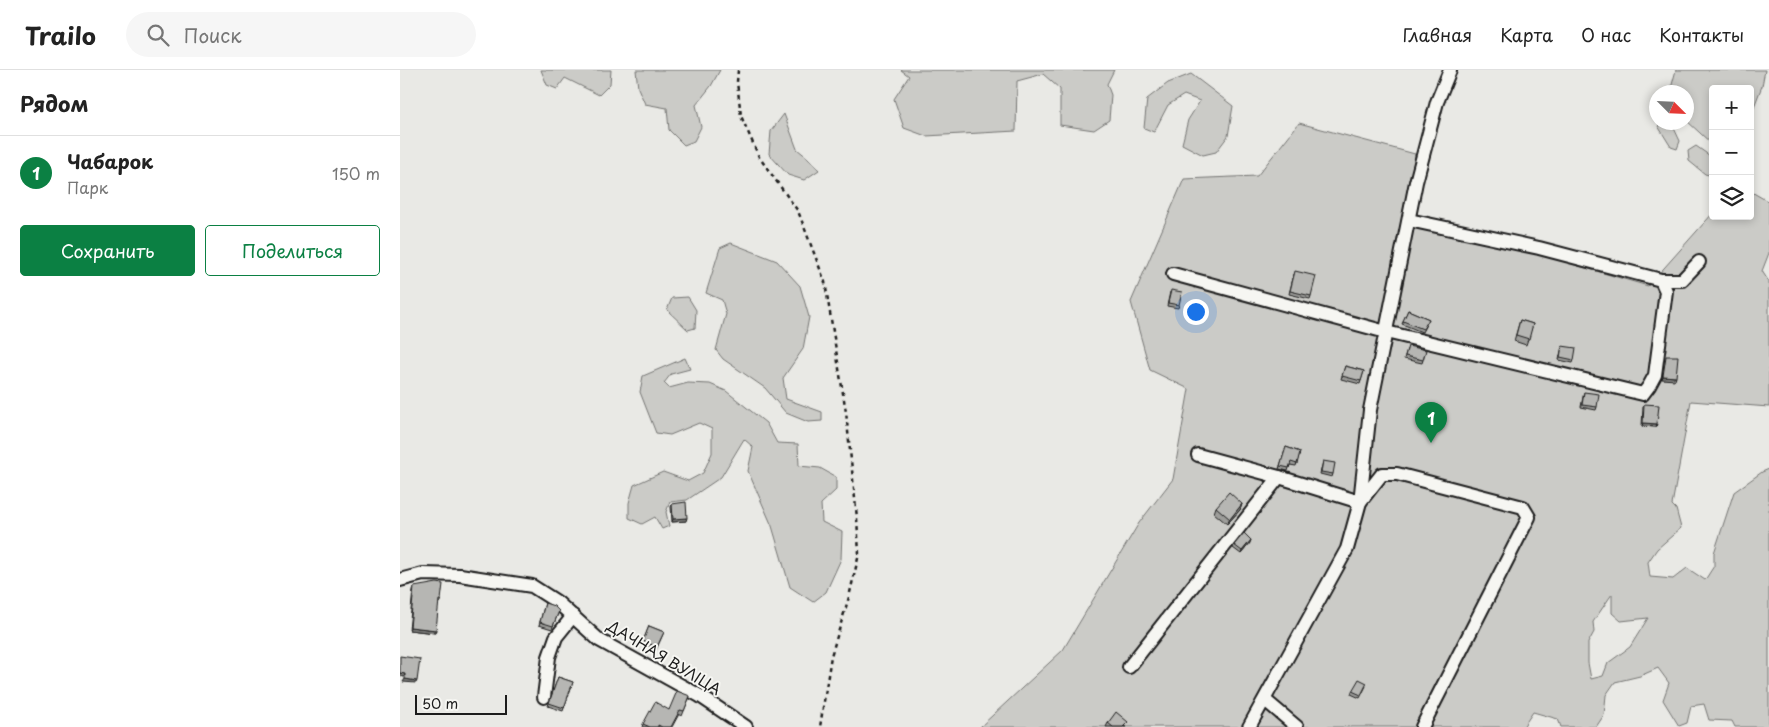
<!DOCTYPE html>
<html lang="ru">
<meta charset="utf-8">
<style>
:root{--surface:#fff;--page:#f6f6f6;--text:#222;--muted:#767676;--line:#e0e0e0;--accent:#0b8043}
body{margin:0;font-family:"Playpen Sans",sans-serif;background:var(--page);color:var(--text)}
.controls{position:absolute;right:15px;top:15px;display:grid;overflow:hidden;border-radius:5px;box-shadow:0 2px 8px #0003}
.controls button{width:45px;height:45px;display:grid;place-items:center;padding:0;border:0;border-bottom:1px solid var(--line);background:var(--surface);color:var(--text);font:25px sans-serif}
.compass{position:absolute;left:1249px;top:15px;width:45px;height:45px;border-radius:50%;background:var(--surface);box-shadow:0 2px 8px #0003;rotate:114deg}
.scale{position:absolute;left:15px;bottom:12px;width:92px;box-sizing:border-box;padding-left:5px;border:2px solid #1c1c1c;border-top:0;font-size:14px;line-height:18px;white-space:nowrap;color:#1c1c1c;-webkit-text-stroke:4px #f6f6f2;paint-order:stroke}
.you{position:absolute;left:795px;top:241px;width:18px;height:18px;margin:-12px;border:4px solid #fff;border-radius:50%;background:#1a73e8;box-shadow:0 0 0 8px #1a73e833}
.badge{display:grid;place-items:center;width:32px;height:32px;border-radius:50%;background:var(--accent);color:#fff;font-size:16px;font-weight:700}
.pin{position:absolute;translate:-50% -41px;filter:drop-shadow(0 1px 2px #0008)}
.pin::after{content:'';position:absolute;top:26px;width:18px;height:15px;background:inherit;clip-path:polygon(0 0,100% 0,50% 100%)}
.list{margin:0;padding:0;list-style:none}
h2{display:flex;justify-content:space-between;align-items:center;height:65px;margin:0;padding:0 20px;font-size:21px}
h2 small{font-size:16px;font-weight:400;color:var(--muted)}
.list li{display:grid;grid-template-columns:32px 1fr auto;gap:15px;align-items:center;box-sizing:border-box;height:75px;padding:0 20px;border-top:1px solid var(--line)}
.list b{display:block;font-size:19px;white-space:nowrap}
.list p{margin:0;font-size:16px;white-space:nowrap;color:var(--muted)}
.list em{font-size:16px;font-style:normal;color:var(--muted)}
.actions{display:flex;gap:10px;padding:15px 20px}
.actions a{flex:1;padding:11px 0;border:1px solid var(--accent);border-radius:5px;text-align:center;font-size:18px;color:var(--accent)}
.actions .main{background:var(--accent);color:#fff}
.icon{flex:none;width:28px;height:28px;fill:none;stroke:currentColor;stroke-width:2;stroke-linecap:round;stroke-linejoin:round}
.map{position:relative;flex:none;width:1369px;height:657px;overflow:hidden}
header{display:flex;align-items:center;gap:30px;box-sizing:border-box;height:70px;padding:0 25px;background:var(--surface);border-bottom:1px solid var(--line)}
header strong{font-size:24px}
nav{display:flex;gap:28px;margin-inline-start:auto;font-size:18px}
.search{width:350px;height:45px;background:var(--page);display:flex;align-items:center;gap:12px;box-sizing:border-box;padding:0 18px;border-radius:28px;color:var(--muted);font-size:19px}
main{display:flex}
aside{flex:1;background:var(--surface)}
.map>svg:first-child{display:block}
</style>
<header>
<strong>Trailo</strong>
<div class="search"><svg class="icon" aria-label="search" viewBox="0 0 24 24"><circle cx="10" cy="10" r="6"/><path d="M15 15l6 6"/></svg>Поиск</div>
<nav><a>Главная</a><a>Карта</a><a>О нас</a><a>Контакты</a></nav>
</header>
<main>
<aside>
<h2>Рядом<small></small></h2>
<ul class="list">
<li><span class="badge">1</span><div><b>Чабарок</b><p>Парк</p></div><em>150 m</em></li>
</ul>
<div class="actions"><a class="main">Сохранить</a><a>Поделиться</a></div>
</aside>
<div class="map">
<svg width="1369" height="657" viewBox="0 0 1369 657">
<rect width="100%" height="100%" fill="#e9e9e5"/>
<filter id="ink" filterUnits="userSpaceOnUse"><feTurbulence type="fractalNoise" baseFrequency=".02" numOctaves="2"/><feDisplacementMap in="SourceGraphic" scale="10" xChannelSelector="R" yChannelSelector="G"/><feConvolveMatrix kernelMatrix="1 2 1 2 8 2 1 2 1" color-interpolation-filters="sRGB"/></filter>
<g filter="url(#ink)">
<g fill="#cbcbc7" stroke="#747472" fill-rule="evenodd">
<polygon points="141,0 211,0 210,14 199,25 165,8 157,19 147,15"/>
<polygon points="236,0 320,0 311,16 296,35 301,57 294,71 284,75 269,60 267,38 245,34 238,18"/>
<polygon points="501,0 714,0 707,14 711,25 709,50 694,60 660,55 660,19 643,4 617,11 616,61 526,66 504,58 494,29 509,6"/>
<polygon points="1276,0 1365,0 1362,16 1350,47 1350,19 1313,19 1313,75 1287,51 1286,22 1270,22"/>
<polygon points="791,4 833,36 828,66 816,82 803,85 782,74 788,50 800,31 784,25 768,35 754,62 744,58 747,29 768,13"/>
<polygon points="384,44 397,79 408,88 419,100 404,110 388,105 369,84 371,61"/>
<polygon points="1263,52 1273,56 1280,71 1277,79 1271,77 1258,56"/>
<path d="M899,53L1015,84L1007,156L1134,183L1248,216L1313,143V146H1350V121L1369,132V183L1362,201L1369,212V337L1291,331L1272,435L1276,439L1281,458L1257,479L1248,492L1250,507L1273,509L1287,498L1305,510L1314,496V483L1334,422L1362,402L1369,399V657H1335L1332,651L1309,650L1304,634L1291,636L1287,653L1279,656L1263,630L1269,613L1258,598L1240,606L1215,612L1206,625L1204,645L1196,657H1161L1158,649L1133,642L1123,657H580L663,580L739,453L773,409L789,319L750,300L731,232L784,109L857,106ZM1212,524V543L1221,551L1248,548L1230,577L1208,593L1203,606L1191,609L1188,593V573L1194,562L1193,552Z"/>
<polygon points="1296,76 1313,88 1313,106 1305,104 1289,91 1288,81"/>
<polygon points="331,173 377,191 400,216 409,247 403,279 383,308 386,329 422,342 422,351 408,352 386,343 365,318 323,289 316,280 326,244 322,230 306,223 320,178"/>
<polygon points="288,227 296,240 295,258 288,260 267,240 272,228"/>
<polygon points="285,288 290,299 271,304 264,313 269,318 288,313 310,314 326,321 366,353 377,373 398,374 399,396 420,398 436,407 436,420 421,434 422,452 442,462 441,489 426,522 413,532 390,517 372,456 348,401 353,377 344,369 321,407 287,430 270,432 266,442 269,456 262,459 255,447 242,454 229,448 229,433 234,415 263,402 288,411 303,403 312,383 312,359 299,353 270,365 256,363 240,322 243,306"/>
</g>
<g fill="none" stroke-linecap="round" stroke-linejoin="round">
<defs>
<g id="minor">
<polyline points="773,204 986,262 1243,324 1249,316 1255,305 1266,221 1261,210 1139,178 1009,150"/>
<polyline points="1261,210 1282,210 1299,192"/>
<polyline points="798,385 879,407"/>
<polyline points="0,510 23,504 60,505 132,516 157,532 199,570 300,626 346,657"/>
<polyline points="729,597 879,407 960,432 982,404 997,404 1123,437 1129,447 1022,657"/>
<polyline points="144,627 149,587 156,567 173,546"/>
<polyline points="865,630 897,657"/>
<polyline points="849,657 947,479 960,432 970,340 1016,112 1037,32 1050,0"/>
</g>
</defs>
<use href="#minor" stroke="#1c1c1c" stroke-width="16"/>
<polyline stroke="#1c1c1c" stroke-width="2.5" stroke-dasharray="4 4" stroke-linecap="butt" points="338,0 337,12 341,46 359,87 398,141 425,212 446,342 457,448 459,484 449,527 431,586 420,657"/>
<use href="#minor" stroke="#f6f6f2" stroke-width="12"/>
</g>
<g fill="#9d9d9a" stroke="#1c1c1c">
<polygon points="894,204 911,226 910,229 889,224"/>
<polygon points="770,222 779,235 778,238 767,236"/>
<polygon points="1008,240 1029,249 1022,262 1002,254"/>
<polygon points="1120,250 1133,254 1126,275 1114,271"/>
<polygon points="1162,276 1174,290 1173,293 1159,290"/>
<polygon points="1007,279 1023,290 1022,293 1004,289"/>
<polygon points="945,296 964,301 960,314 941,309"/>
<polygon points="1184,322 1197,337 1196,340 1181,337"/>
<polygon points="1244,334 1256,357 1242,356 1243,337"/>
<polygon points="886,377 900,382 896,396 890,395 888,401 879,399"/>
<polygon points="923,391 933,404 932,407 920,404"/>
<polygon points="272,434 286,451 272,452 271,437"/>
<polygon points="842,434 840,440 827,454 814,443 816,437"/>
<polygon points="850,473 841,484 833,478 834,475"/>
<polygon points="14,517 41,530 39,533 38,533 35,563 9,560 13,520"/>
<polygon points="145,533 159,541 152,559 139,555"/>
<polygon points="249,556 264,562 256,580 242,574"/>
<polygon points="158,607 173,612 163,641 148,636"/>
<polygon points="966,616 960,628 951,624 952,621"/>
<polygon points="290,626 282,646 279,644 272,657 242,657 243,654 269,640"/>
<polygon points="708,653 726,657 706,657"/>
</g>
<g fill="#7f7f7d" stroke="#1c1c1c">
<polygon points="1263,306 1276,307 1275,310 1262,309"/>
<polygon points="1243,353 1257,354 1256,357 1242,356"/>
<polygon points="842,434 840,440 827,454 830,449"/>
<polygon points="287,448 286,451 272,452 273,449"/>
<polygon points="851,470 850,473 841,484 842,481"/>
<polygon points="10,557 36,560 35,563 9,560"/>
<polygon points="0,603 5,604 4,607 0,606"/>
<polygon points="5,609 17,611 16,613 3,612"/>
</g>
<g fill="#b6b6b3" stroke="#1c1c1c">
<polygon points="895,201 916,206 911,226 890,221"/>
<polygon points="771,220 782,222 779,235 768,233"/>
<polygon points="1008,240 1029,249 1023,259 1003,251"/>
<polygon points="1120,250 1133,254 1129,269 1116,265"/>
<polygon points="1008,276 1026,280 1023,290 1005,286"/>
<polygon points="1162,276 1176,278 1174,290 1160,287"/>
<polygon points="1266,286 1278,286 1276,307 1263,306"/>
<polygon points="945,296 964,301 961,311 942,306"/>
<polygon points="1184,322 1199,324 1197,337 1182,335"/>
<polygon points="1244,334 1259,335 1257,354 1243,353"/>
<polygon points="886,377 900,382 897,394 891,392 889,398 880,396"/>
<polygon points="923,391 935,393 933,404 921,402"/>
<polygon points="829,422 842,434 830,449 816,437"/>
<polygon points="286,432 287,448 273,449 272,434"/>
<polygon points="844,463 851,470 842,481 834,475"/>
<polygon points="37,513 43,514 41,530 39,530 36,560 10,557 14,517"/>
<polygon points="145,533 154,536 159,541 153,556 140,552"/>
<polygon points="249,556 264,562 257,577 243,571"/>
<polygon points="0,586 20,589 17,611 5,609 5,604 0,603"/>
<polygon points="158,607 173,612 164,638 149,633"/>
<polygon points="959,609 967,613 961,625 952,621"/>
<polygon points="277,621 290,626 284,641 280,640 271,657 262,657 258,655 258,657 250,657 243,654 255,632 269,640"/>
<polygon points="716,642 728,652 723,657 713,657 708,653"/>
</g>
</g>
<g text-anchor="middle" stroke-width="4" stroke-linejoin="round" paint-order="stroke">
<g font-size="15" fill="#1c1c1c" stroke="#f6f6f2">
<text transform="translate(264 588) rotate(31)" y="5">ДАЧНАЯ ВУЛІЦА</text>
</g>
</g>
</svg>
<div class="controls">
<button>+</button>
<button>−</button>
<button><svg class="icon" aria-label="layers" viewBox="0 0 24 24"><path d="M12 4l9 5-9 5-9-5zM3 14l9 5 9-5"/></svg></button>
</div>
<svg class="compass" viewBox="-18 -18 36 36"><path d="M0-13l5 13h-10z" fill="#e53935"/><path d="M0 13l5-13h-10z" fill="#767676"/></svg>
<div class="scale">50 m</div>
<div class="you"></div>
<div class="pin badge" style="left:1031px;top:373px">1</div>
</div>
</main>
